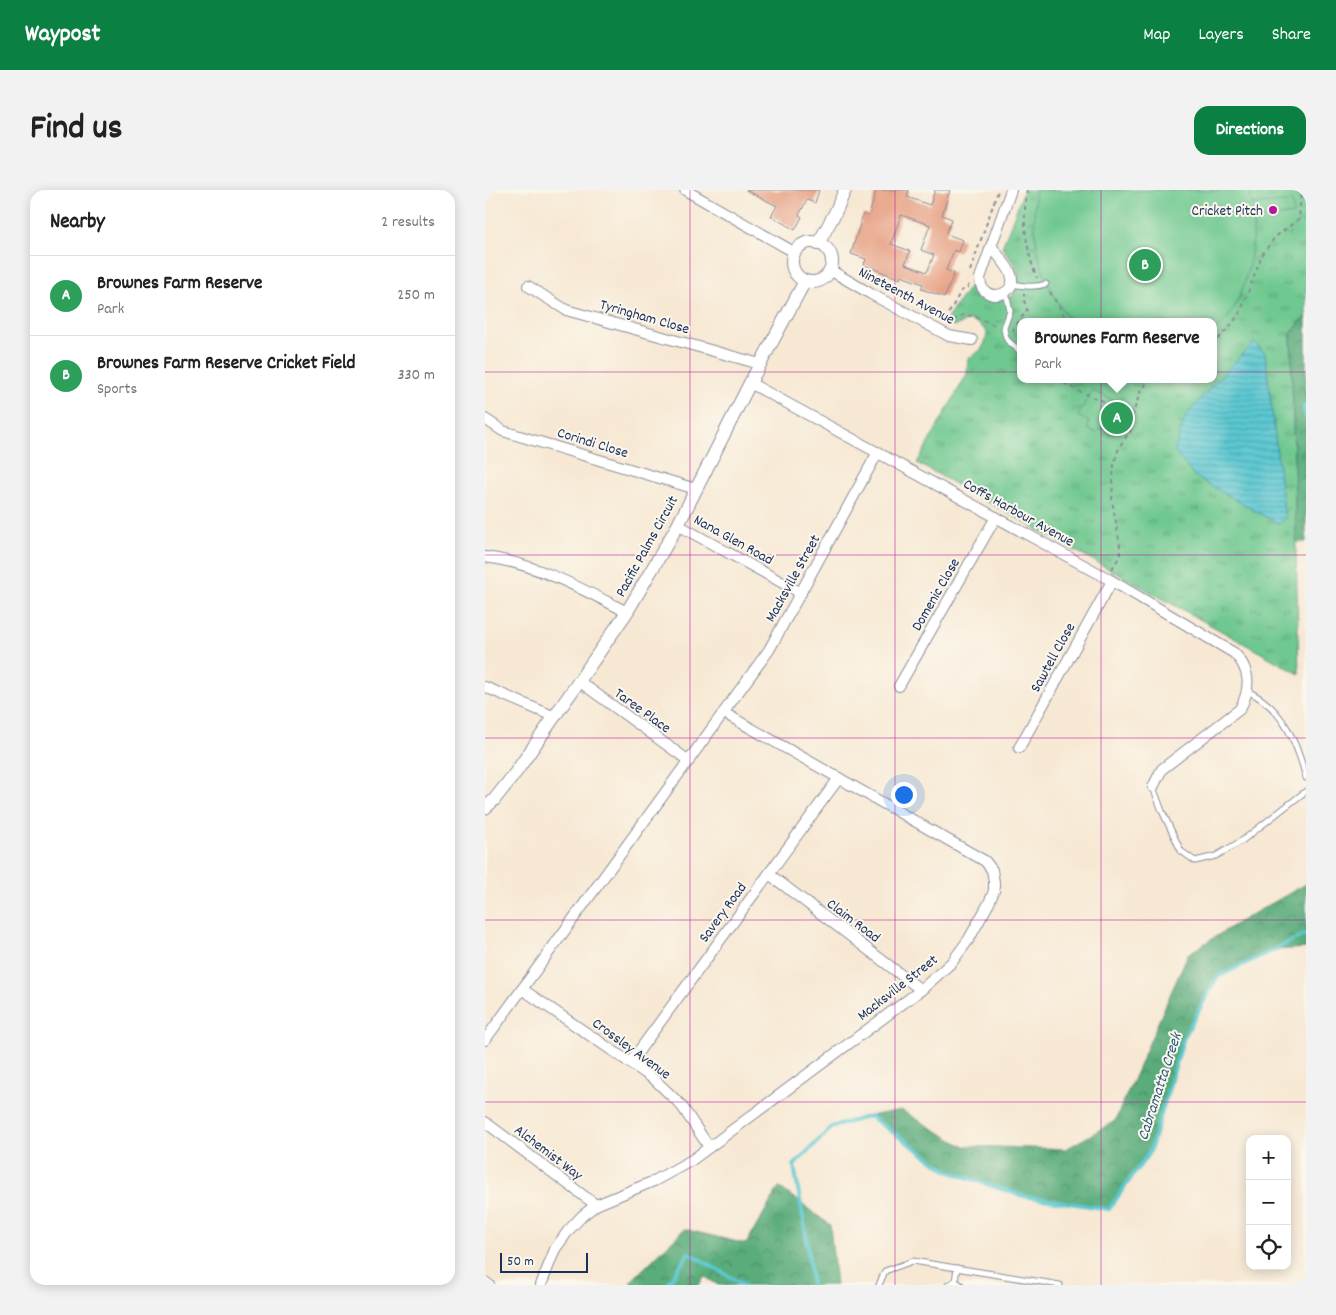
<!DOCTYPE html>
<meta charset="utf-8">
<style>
:root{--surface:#fff;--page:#f2f2f2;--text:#222;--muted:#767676;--line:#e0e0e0;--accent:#0b8043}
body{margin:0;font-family:Dekko,sans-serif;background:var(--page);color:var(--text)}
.controls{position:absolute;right:15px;bottom:15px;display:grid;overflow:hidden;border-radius:10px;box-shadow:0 2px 12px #0003}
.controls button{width:45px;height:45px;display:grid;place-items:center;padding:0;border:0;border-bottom:1px solid var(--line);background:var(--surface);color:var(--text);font:25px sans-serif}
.scale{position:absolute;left:15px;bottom:12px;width:88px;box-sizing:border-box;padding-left:5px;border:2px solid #1b2f5e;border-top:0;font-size:14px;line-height:18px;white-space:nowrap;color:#1b2f5e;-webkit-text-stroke:4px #fbf7ec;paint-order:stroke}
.you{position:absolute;left:418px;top:604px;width:18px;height:18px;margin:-12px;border:4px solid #fff;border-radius:50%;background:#1a73e8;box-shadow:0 0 0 8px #1a73e833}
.badge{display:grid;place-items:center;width:32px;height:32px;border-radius:50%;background:var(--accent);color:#fff;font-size:16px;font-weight:700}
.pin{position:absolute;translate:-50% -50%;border:2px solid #fff;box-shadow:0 1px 5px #0006}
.popup{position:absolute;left:532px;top:128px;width:200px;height:65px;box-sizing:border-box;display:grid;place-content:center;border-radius:10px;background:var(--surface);filter:drop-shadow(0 1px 4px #0005);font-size:16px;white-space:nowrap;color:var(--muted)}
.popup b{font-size:19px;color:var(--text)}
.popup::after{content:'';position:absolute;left:50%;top:100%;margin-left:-10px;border:10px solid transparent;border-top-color:var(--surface)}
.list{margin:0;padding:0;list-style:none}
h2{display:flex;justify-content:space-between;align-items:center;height:65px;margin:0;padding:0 20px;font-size:21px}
h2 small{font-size:16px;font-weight:400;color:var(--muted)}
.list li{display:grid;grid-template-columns:32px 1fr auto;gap:15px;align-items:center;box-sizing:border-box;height:80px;padding:0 20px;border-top:1px solid var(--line)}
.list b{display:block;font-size:19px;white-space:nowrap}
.list p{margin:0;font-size:16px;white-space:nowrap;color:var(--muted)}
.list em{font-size:16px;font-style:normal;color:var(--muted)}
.icon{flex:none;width:28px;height:28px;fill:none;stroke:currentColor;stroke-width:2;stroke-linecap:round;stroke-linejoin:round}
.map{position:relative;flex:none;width:821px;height:1095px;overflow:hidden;border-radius:15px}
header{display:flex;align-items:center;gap:30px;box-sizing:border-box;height:70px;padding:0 25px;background:var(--accent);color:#fff}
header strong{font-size:24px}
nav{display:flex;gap:28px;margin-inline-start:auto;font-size:18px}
.intro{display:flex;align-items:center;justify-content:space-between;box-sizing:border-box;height:120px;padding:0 30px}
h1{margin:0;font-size:35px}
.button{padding:12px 22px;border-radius:15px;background:var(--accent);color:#fff;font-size:18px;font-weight:700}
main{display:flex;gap:30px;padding:0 30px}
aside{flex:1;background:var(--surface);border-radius:15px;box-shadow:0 2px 12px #0003}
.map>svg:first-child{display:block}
</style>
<header>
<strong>Waypost</strong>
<nav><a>Map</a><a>Layers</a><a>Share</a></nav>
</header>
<div class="intro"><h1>Find us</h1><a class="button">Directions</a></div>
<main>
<aside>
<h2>Nearby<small>2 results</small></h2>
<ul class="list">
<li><span class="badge" style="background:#2e9e5b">A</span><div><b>Brownes Farm Reserve</b><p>Park</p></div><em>250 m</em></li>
<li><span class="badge" style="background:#2e9e5b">B</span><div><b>Brownes Farm Reserve Cricket Field</b><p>Sports</p></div><em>330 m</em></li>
</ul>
</aside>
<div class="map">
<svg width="821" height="1095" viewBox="0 0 821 1095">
<defs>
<pattern id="grass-tufts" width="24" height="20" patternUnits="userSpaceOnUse" patternTransform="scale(1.25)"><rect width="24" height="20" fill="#6ec88f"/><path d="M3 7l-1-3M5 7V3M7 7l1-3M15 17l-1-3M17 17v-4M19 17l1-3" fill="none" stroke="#5aa378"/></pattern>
<pattern id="forest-crowns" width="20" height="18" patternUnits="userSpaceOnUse" patternTransform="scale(1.25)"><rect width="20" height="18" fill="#5aac7a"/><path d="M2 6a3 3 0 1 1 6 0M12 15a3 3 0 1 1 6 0" fill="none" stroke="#4a8c67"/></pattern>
<pattern id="water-rules" width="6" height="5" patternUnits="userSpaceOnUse" patternTransform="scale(1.25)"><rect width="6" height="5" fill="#5bc8d1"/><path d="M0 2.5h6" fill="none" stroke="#4aa3ad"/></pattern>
</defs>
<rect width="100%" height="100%" fill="#fbf7ec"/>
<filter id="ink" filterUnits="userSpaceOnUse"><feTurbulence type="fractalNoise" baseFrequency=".02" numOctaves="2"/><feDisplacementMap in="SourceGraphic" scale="10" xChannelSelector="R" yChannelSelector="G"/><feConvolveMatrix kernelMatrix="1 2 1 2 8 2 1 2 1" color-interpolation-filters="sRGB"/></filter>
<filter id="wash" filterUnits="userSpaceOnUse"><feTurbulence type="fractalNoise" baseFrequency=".0096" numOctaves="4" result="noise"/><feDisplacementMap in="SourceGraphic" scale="20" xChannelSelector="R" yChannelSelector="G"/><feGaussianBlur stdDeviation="1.12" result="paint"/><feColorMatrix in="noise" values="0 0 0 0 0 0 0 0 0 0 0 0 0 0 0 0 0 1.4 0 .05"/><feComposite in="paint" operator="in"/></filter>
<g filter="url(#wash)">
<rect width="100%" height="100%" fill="#f7e8d3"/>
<path fill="url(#grass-tufts)" stroke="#447c76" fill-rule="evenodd" d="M539,0H821V126L806,143L814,484L432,273L482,184L483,168C496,162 501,156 502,142L494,134L484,130L470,136L459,133L486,94C498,113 509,114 529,105C539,82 530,76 517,57ZM536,132H728V189H536Z"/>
<g fill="url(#forest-crowns)" stroke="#3a6e6c">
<polygon points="821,126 821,352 811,352 806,143"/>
<polygon points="821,694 821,758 789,760 732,787 699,847 665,961 624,1019 538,1006 463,981 385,926 416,920 478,956 581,959 630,931 703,764 752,733"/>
<polygon points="294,997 345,1035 351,1095 233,1095 219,1086 214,1095 145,1095 147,1090 199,1039 261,1054"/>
</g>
<g fill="#6ec88f" stroke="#447c76">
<path d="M551,0H765L767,15L807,11L809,24L768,29C770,57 761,102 744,126C740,132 733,137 728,143V132H586C556,93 545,48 551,0Z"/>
<polygon points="607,200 642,217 628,244 616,238 611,243 603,239 604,232 593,226"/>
</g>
<polygon fill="url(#water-rules)" stroke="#3b7c98" points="769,153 780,163 800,329 793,334 709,286 689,261 700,227 729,193"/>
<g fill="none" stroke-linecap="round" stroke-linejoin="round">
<g stroke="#5bc8d1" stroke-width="4">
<polyline points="821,216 819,217 821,227"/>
<polyline points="182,1095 204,1063 259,1095"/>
<polyline points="327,1095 321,1045 309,975 347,937 385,926 463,981 538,1006 624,1019 665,961 699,847 732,787 821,744"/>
</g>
</g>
<g id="blocks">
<g fill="#e59a7c" fill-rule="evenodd">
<polygon points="261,0 334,0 330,13 322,10 314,25 317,27 310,40 286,26 292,16"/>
<path d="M391,0H424L422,7L445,15L450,0H465L457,25L467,29L461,44L478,50L474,62L469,60L461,80L469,83L460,107L436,99L438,94L416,86L415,89L379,75L381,69L366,64L378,24L384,26ZM416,25L445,35L436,60L449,65L442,82L420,74L425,61L406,54Z"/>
</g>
</g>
</g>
<g filter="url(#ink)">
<use href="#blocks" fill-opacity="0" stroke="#898c98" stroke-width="1"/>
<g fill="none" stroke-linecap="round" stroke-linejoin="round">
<defs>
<g id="service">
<path d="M527,94C538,96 550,98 561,94"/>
<polyline points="521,102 525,121 519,138 520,144 522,150 536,162"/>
<path d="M762,501C798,517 812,553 821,588"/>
<polyline points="668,597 677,621 696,661 710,671 731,666 758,650 821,601"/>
<polyline points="470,1091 476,1095"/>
<polyline points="394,1095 400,1081 428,1071 575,1095"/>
<polyline points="463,1095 470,1091 472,1078"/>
</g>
<g id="minor">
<polyline points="200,0 309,62"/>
<path d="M506,56C511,63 522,75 525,82C537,106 495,116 495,88L526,0"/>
<polyline points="345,80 386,104 464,146 487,150"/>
<polyline points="43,96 81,120 275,174"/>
<path d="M265,193L622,388L749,463C766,480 766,498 755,519L677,579L668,597"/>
<polyline points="0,229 18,241 211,299"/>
<polyline points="193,335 316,403"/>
<path d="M0,367C51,373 97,399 142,422"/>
<polyline points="95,492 204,571"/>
<polyline points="414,496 511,327"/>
<polyline points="0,497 70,527"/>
<polyline points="534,558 627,391"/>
<polyline points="284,684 436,800"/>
<polyline points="37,799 169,889 196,915 224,957"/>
<polyline points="0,850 284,460 393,262"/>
<polyline points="145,873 354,588"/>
<polyline points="0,932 111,1015"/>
<polyline points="0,1092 4,1095"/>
<polyline points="56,1095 70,1059 83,1041 97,1026 111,1015 169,991 207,970 436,800 467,772 484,749 504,713 509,701 509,692 507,680 500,671 239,523"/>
</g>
<g id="tertiary">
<circle cx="327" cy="72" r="20"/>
<polyline points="333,54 350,23 360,0"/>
<polyline points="0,618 9,610 31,582 142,422 193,335 265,193 320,91"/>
</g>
</defs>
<use href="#service" stroke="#898c98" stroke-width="7"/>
<use href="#minor" stroke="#898c98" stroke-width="12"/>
<use href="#tertiary" stroke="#898c98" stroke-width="14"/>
<g stroke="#898c98" stroke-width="2" stroke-dasharray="4 4" stroke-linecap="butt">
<path d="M542,0C537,30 541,61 552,88"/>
<polyline points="485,81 513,1"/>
<polyline points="565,102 583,132"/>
<polyline points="461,129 467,131 478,125 489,126 511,136"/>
<polyline points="460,130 476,101 483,97 484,93"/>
<polyline points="536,145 528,140 542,120 539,110 539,104"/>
<polyline points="728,155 747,134 756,121 777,65 790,47 814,29 816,0"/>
<polyline points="572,189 593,201 647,222"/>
<polyline points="627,379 635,366 635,356 627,310 629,274 634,257 645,242 648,223 656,200 666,189"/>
</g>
<use href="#service" stroke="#fff" stroke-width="5"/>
<use href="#minor" stroke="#fff" stroke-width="10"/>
<use href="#tertiary" stroke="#fff" stroke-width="12"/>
</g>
</g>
<path fill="none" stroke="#b5179e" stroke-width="1" stroke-opacity="0.55" d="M205,0V1095M410,0V1095M616,0V1095M0,182H821M0,365H821M0,548H821M0,730H821M0,912H821"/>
<circle fill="#b5179e" stroke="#fbf7ec" stroke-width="2" cx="788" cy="20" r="5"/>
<g text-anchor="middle" stroke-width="4" stroke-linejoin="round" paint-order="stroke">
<g font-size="15" fill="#1b2f5e" stroke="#fbf7ec" text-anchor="end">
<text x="778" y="25">Cricket Pitch</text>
</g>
<g font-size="15" fill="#1b2f5e" stroke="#fbf7ec">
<text transform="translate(422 105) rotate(28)" y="5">Nineteenth Avenue</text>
<text transform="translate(160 126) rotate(16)" y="5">Tyringham Close</text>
<text transform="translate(108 252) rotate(17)" y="5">Corindi Close</text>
<text transform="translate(534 322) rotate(29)" y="5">Coffs Harbour Avenue</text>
<text transform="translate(249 349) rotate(29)" y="5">Nana Glen Road</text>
<text transform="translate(161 356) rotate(-61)" y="5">Pacific Palms Circuit</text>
<text transform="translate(307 388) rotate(-61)" y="5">Macksville Street</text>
<text transform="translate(450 404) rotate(-60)" y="5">Domenic Close</text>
<text transform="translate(567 467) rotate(-61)" y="5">Sawtell Close</text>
<text transform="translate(158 520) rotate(36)" y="5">Taree Place</text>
<text transform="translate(237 722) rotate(-54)" y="5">Savery Road</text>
<text transform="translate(369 730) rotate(37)" y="5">Claim Road</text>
<text transform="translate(412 797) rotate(-38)" y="5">Macksville Street</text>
<text transform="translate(147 858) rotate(36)" y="5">Crossley Avenue</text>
<text transform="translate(64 962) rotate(37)" y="5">Alchemist Way</text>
</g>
<g font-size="16" font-style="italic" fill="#2e5d80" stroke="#fbf7ec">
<text transform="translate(673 896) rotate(-72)" y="6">Cabramatta Creek</text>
</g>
</g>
</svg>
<div class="controls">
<button>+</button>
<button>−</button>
<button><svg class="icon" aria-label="locate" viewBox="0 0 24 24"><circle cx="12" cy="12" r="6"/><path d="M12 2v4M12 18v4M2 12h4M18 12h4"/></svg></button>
</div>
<div class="scale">50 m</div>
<div class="you"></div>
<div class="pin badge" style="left:632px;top:228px;background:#2e9e5b">A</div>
<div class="popup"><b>Brownes Farm Reserve</b>Park</div>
<div class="pin badge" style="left:660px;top:75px;background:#2e9e5b">B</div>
</div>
</main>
